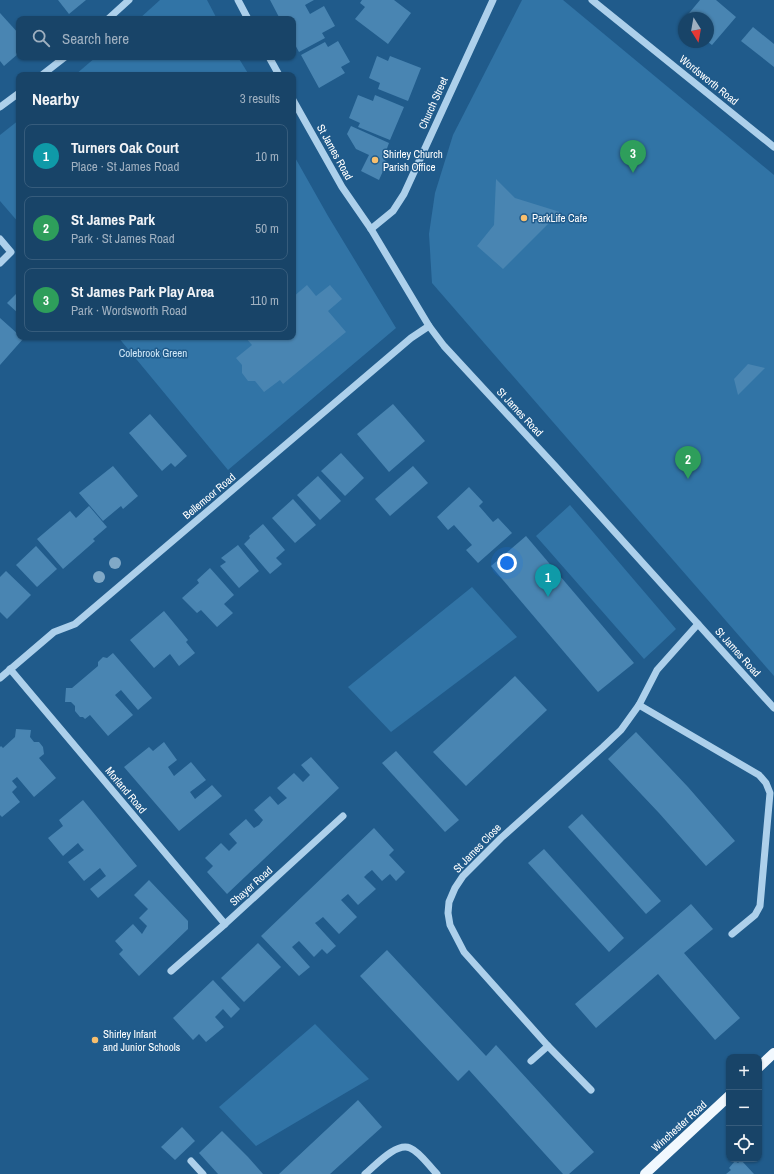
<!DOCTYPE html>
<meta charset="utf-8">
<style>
:root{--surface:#184468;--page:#214b6e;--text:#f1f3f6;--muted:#9fb0c0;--line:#365c7c;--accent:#f8bf6d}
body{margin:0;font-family:"Archivo Narrow",sans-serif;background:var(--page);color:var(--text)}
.controls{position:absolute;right:12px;bottom:12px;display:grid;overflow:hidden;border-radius:8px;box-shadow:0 1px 3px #0004}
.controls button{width:36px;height:36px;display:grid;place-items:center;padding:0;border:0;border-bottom:1px solid var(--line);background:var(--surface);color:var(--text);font:20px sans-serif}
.compass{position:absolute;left:678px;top:12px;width:36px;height:36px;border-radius:50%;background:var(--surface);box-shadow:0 1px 3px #0004;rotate:169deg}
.you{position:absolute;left:507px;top:563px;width:14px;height:14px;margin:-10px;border:3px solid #fff;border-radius:50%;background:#1a73e8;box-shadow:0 0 0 6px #1a73e833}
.badge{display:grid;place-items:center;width:26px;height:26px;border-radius:50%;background:var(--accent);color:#fff;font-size:13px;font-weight:700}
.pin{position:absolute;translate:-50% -33px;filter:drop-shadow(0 1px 2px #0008)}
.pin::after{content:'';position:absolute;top:21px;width:14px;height:12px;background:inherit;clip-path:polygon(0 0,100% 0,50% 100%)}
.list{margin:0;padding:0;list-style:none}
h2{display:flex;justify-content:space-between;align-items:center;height:52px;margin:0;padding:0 16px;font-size:17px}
h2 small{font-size:13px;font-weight:400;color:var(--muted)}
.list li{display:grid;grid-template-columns:26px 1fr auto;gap:12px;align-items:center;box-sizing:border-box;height:64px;margin:0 8px 8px;padding:0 8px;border:1px solid var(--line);border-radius:8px}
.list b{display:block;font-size:15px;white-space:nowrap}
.list p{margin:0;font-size:13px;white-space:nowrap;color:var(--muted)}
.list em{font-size:13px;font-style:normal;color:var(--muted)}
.icon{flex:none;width:22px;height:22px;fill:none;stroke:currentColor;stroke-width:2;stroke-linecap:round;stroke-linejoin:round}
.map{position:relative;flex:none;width:774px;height:1174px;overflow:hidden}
.search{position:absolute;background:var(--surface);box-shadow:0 1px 3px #0004;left:16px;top:16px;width:280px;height:44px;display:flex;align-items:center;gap:10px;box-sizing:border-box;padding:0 14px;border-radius:8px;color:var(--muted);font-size:15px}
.panel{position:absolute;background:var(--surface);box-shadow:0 1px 3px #0004;left:16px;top:72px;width:280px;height:268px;border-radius:8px}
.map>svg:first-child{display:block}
</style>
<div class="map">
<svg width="774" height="1174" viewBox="0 0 774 1174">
<rect width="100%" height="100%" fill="#205b8b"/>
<g fill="#3174a6">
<polygon points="160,0 207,0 217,19 139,19"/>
<polygon points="522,0 563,0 774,175 774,676 432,283 429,234 435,193 453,135"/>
<polygon points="96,57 238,57 249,75 75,75"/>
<polygon points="19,120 19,223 0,201 0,135"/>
<polygon points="293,154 328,216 396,328 228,470 118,337 293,337"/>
<polygon points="570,505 676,629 644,659 536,536"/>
<polygon points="472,587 517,637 391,732 348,687"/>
<polygon points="315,1024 369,1079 256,1146 219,1107"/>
</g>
<g fill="#4985b2">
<polygon points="58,0 86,0 69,14"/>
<polygon points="270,0 314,0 305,5 310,14 324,6 335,26 322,33 325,38 299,52 293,41 293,19 280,19"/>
<polygon points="362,0 394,0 411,13 388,44 355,19 365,7 360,3"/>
<polygon points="700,0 716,0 736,17 712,45 708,42 708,18 685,18"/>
<polygon points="0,13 19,34 19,53 4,66 0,61"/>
<polygon points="753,27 774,44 774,67 741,41"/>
<polygon points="338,41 350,62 341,67 345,73 319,88 301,55 325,42 328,47"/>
<polygon points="377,56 388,61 390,56 421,68 408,101 378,89 380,83 369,78"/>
<polygon points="358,95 373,101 375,95 404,107 390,140 358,127 360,123 349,118"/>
<polygon points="351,126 389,143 383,159 387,162 379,180 361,171 369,155 356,149 347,134"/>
<polygon points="496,179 515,198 560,212 503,269 477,246 494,225"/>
<polygon points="307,285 316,296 330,285 342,299 328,311 346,332 283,384 280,380 264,392 255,381 248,381 242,373 242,365 236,358 252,345 245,337 293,337 293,297"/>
<polygon points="19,291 19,314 7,303"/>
<polygon points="0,318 19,335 19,337 23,339 0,365"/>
<polygon points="748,364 765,368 738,395 734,379"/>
<polygon points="393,404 425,441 389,472 357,434"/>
<polygon points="150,414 187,456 175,467 171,463 162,471 129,433"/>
<polygon points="341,453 364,478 345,496 321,471"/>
<polygon points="113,466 138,496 123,509 121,506 103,521 79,493"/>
<polygon points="413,466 428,483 390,516 375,499"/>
<polygon points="318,476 341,501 320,520 297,495"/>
<polygon points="469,487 483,502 479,506 493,522 498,518 512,533 478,563 466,550 472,545 454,525 448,530 437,517"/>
<polygon points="293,499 316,525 295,543 272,518"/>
<polygon points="89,506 107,527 93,539 95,541 63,569 37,539 70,511 76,518"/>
<polygon points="263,524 285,550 276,558 282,564 270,574 244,544 250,538 249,536"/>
<polygon points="526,536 634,663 598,692 491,566"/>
<polygon points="238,545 259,571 239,588 220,566 226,562 221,558"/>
<polygon points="36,546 57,569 37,587 16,565"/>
<polygon points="210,568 234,595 224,604 233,613 217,627 201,610 197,613 182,598 199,583 197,580"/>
<polygon points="6,571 31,595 7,619 0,612 0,577"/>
<polygon points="164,611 188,640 186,642 195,653 179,666 170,654 154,668 130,640"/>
<polygon points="113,653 152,698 138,710 121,690 115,695 133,715 108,736 90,715 85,719 83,717 80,717 75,711 75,706 71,702 65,702 66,688 72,688 98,666 98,662 103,657 107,658"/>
<polygon points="515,676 547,710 466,786 433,752"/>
<polygon points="16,729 31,730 30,737 34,742 39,742 43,747 44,754 39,758 56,778 34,797 17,777 12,781 17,787 12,792 20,802 2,817 0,815 0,747 1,746 3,748 15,737"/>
<polygon points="636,732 688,787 735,841 706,866 659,813 608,759"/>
<polygon points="164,742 177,760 168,767 174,776 191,762 206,780 190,792 195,799 212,785 222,796 179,831 124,767 149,747 153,751"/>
<polygon points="396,751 459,820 445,832 382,763"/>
<polygon points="311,757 339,788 227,894 207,872 213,866 205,858 221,843 229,851 237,843 229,834 246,819 254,828 259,825 263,820 254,810 270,796 278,805 287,798 277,788 294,773 303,782 310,775 301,765"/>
<polygon points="83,800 137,866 98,898 90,889 106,876 100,868 84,881 68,862 84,850 81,847 78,843 63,856 48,838 63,826 59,820"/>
<polygon points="582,814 661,901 646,914 568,827"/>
<polygon points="374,828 394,850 389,855 405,872 396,881 390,874 382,881 372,870 367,874 364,877 376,889 358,905 348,894 341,900 357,917 339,934 323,917 318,921 315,923 336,946 327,954 322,949 314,957 299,941 292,947 310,967 299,976 261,936"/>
<polygon points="544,849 624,938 609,952 528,863"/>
<polygon points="149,880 188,921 188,929 139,976 119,954 123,950 115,941 133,924 142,934 147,926 139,918 148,909 134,895"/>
<polygon points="691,904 713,929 684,953 740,1018 715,1040 658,974 596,1028 575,1004"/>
<polygon points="258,943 281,967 244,1002 221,978"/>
<polygon points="387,950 486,1056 496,1045 594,1152 569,1174 563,1174 469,1070 458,1081 360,976"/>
<polygon points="213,980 240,1009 231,1018 223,1009 215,1017 224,1027 206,1042 199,1034 193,1040 173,1018"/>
<polygon points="358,1100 382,1127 330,1174 279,1174"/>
<polygon points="182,1127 195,1141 175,1160 161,1147"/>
<polygon points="222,1131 248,1157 263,1174 218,1174 199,1153"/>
<polygon points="741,1160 754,1174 726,1174 731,1170 729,1168 735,1161 738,1163"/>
</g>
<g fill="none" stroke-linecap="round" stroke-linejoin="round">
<g stroke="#add0eb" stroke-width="7">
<polyline points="238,0 248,19"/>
<polyline points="592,0 774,147"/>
<polyline points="108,19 129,0"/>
<polyline points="269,57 279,75"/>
<polyline points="42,75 65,57"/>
<polyline points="293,100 342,187 371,229 429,326 444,346 555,466 774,708"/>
<polyline points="0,107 19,93"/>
<polyline points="371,229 393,211 404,194 493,0"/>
<polyline points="0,239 11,252 0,263"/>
<polyline points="10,669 225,924"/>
<polyline points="0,678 54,632 75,624 411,338 429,326"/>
<polyline points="639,705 759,775 766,783 770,793 760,906 755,915 732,934"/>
<polyline points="171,971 225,924 343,816"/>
<polyline points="531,1061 548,1046"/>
<polyline points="591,1090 548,1046 464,952 450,925 448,913 449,902 455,888 463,876 501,838 603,747 621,730 639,705 657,670 698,624"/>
<polyline points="191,1161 203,1174"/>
<path d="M365,1174C375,1166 396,1142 410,1148C420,1152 429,1166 437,1174"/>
</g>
<g stroke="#f1f8fe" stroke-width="10">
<polyline points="759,1067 774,1053"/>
<polyline points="645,1174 729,1096"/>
</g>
</g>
<g fill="#81a9c7">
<circle cx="115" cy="563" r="6"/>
<circle cx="99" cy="577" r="6"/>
</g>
<g fill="#f8bf6d" stroke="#205b8b" stroke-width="1.5">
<circle cx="375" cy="160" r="4"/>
<circle cx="524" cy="218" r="4"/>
<circle cx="95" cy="1040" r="4"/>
</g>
<g text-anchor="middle" stroke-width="3" stroke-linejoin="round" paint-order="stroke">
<g font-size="11" fill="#fff" stroke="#205b8b">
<text transform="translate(709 80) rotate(39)" y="4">Wordsworth Road</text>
<text transform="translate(433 103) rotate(-66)" y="4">Church Street</text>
<text transform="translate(335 152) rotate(61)" y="4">St James Road</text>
<text transform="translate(520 412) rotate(47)" y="4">St James Road</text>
<text transform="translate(209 496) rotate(-40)" y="4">Bellemoor Road</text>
<text transform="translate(738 652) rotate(48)" y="4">St James Road</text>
<text transform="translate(126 790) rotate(50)" y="4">Morland Road</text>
<text transform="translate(477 848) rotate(-46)" y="4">St James Close</text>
<text transform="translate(251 886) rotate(-42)" y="4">Shayer Road</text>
<text transform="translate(679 1126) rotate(-42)" y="4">Winchester Road</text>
</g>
<g font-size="11" fill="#fff" stroke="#205b8b" text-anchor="start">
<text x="383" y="158">Shirley Church<tspan x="383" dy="13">Parish Office</tspan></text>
<text x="532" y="222">ParkLife Cafe</text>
<text x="103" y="1038">Shirley Infant<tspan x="103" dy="13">and Junior Schools</tspan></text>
</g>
<g font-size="11" fill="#d1e8f8" stroke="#205b8b">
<text x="153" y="357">Colebrook Green</text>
</g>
</g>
</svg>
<div class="controls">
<button>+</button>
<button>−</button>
<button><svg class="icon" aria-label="locate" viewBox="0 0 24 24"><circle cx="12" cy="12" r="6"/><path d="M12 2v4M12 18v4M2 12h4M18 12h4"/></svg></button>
</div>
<svg class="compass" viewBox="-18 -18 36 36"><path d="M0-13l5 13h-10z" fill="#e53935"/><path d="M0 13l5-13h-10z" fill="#9fb0c0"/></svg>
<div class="you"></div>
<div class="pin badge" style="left:548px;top:597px;background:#0f9aa8">1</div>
<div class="pin badge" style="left:688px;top:479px;background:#2e9e5b">2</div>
<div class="pin badge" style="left:633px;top:173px;background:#2e9e5b">3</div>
<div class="search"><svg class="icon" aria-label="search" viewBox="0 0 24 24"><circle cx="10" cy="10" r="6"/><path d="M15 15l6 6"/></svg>Search here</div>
<section class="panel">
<h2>Nearby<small>3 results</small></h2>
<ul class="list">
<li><span class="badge" style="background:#0f9aa8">1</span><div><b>Turners Oak Court</b><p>Place · St James Road</p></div><em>10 m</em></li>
<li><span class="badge" style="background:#2e9e5b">2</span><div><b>St James Park</b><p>Park · St James Road</p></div><em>50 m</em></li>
<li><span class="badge" style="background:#2e9e5b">3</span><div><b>St James Park Play Area</b><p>Park · Wordsworth Road</p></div><em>110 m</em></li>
</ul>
</section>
</div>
